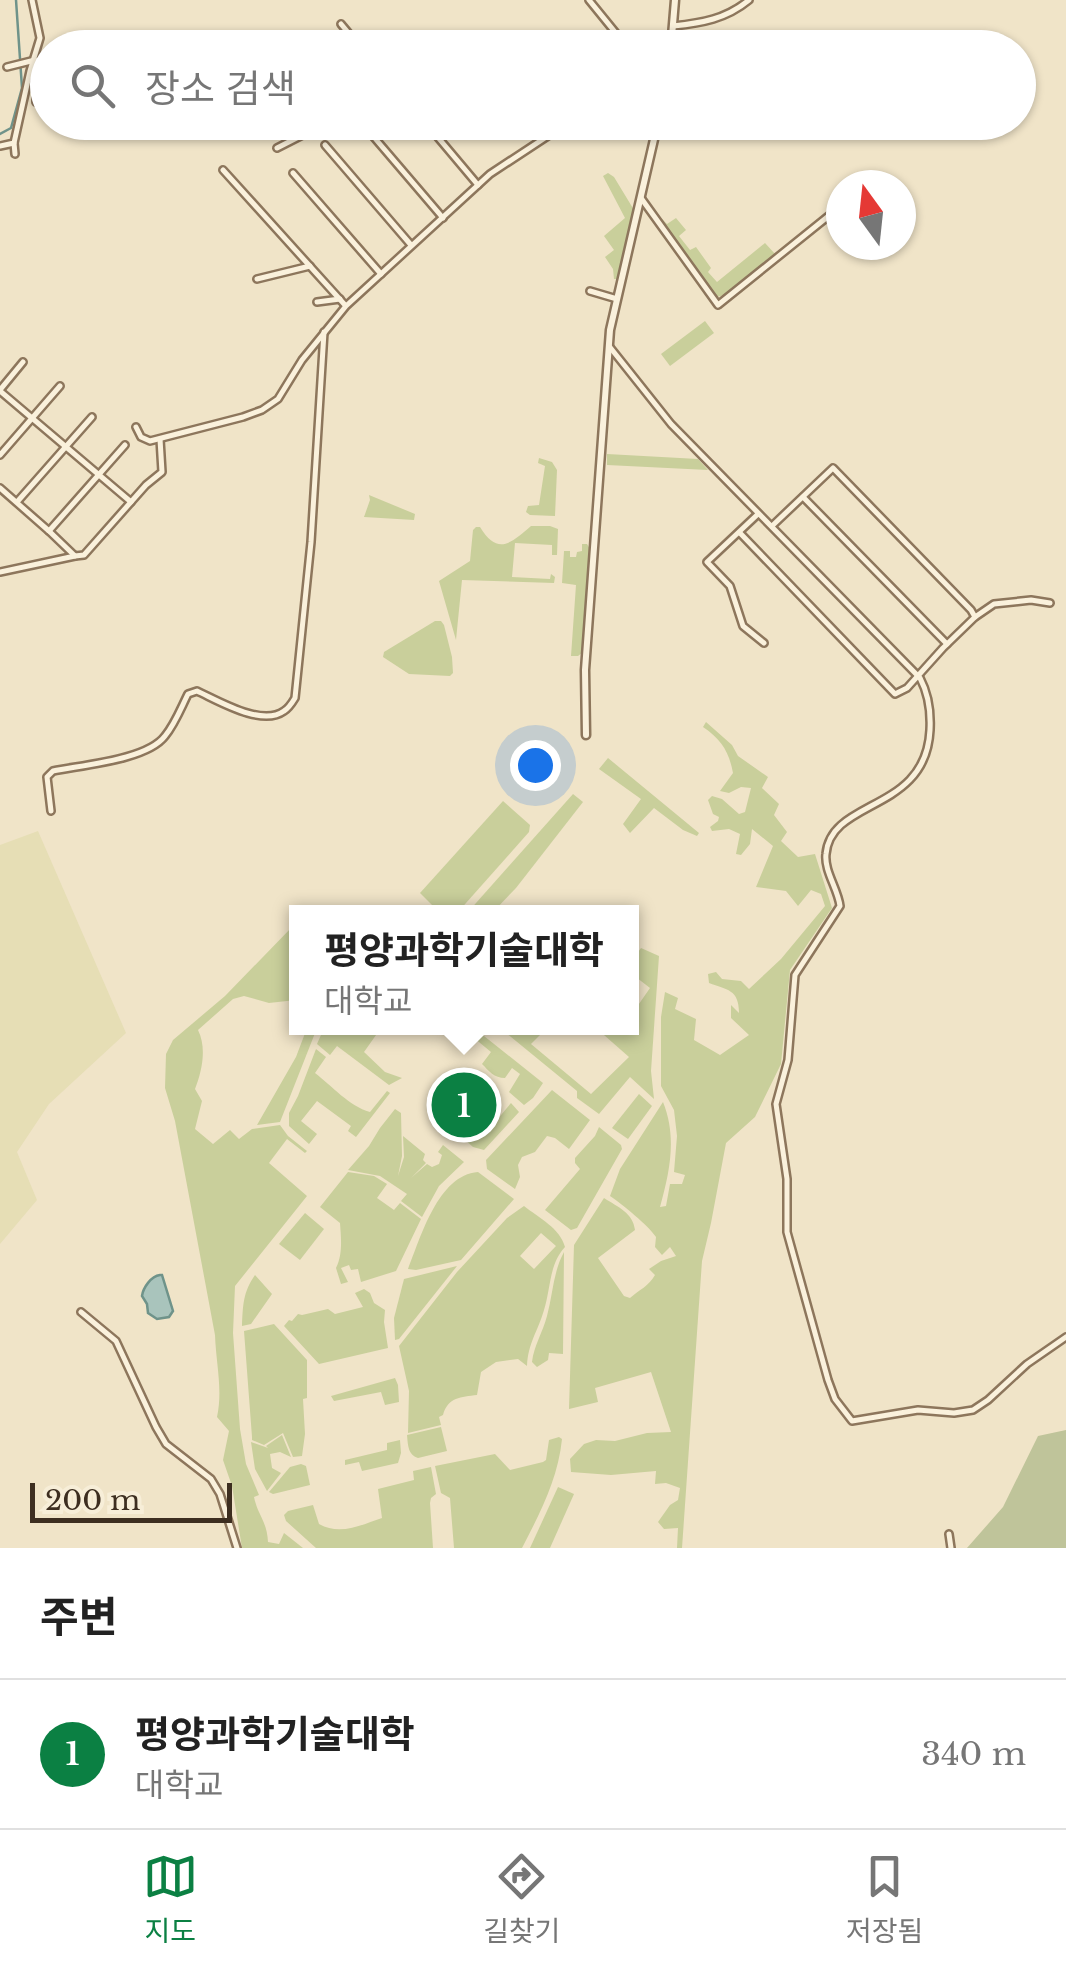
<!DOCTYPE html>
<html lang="ko">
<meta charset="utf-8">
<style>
:root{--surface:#fff;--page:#f6f6f6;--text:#222;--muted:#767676;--line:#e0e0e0;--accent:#0b8043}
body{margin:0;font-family:"Libre Baskerville","Noto Sans KR",serif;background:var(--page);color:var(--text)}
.compass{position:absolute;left:826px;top:170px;width:90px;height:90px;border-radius:50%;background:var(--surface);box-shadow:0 2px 8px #0004;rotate:345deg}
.scale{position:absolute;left:30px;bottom:25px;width:202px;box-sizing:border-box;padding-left:10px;border:5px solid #3d2e20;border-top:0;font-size:28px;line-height:35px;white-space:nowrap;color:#3d2e20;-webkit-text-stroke:8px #f7eed8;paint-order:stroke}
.you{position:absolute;left:535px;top:765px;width:35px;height:35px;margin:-25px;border:8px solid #fff;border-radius:50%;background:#1a73e8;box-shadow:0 0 0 15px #1a73e833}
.badge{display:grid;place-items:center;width:65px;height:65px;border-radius:50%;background:var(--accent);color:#fff;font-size:32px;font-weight:700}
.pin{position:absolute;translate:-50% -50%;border:5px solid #fff;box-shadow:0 2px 10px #0006}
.popup{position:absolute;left:289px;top:905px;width:350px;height:130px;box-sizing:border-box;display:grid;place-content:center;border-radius:0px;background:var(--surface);filter:drop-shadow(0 2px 8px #0005);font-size:32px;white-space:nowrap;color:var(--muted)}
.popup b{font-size:38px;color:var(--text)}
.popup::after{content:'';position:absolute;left:50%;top:100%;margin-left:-20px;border:20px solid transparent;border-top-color:var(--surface)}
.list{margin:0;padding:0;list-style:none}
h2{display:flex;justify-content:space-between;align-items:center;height:130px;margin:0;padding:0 40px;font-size:42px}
h2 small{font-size:32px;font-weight:400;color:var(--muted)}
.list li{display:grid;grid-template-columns:65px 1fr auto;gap:30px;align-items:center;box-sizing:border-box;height:150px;padding:0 40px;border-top:2px solid var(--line)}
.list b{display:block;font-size:38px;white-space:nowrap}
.list p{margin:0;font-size:32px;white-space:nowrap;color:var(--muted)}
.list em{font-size:32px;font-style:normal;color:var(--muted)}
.icon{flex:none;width:55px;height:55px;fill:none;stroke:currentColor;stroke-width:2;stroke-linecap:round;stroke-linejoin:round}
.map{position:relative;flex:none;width:1066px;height:1548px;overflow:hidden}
.search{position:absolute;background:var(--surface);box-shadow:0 2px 8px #0004;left:30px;right:30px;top:30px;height:110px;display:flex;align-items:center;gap:25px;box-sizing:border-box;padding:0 35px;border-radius:55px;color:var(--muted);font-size:38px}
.sheet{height:280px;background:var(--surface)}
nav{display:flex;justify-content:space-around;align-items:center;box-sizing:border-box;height:140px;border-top:2px solid var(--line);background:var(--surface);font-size:28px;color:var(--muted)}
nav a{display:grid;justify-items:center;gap:5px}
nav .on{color:var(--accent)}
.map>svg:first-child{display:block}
</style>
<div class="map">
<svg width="1066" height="1548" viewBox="0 0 1066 1548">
<rect width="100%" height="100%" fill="#f0e4c8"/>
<polygon fill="#e6deb5" points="38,831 126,1033 49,1104 17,1152 37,1200 0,1244 0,845"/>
<g fill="#c9cf9b" fill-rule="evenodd">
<polygon points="608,173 614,177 634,210 619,279 614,279 613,269 605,257 614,250 604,236 625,218 603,176"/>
<polygon points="676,218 686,230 679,236 690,250 696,247 711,268 708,272 717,282 765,243 776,255 724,295 717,297 659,219 662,219 667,224"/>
<polygon points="705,321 714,333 670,366 661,354"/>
<polygon points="607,454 698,459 708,470 607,465"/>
<polygon points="539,458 552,462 557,470 555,516 530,515 526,512 528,506 539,505 545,466 538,463"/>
<polygon points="369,495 415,514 414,520 364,517 370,500"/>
<path d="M531,526H550L558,529L557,555H552V545L515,543L512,577L550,579L551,574L555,577L554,583L462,580L456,640L439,581L470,561L473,530L476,527H480C498,557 512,542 531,526Z"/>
<polygon points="582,544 587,544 590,549 583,652 578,656 571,656 576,585 562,583 564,551 570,551 570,557 576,557 577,552 582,551"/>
<polygon points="435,621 441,621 444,625 452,657 453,673 450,676 409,674 383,657 384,652"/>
<path d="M706,722L732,745L738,756L768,777L762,788L779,804L774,815L787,832L781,841L798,857L815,854L832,908L790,970L781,1064L755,1117L726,1143L711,1223L702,1261L682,1548H677L678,1528L664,1529L658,1522L670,1505L678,1500L680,1488L666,1483L655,1484L656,1471L611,1475L571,1472L570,1459L584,1444L596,1440L615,1441L647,1433L671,1432L651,1372L595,1388L598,1402L569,1409L574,1245L604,1198C618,1207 633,1213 635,1230L598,1258L624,1296L630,1298C639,1290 649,1286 655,1275L649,1269L661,1261L676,1256L670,1247L662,1255L655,1247L656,1237C648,1225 623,1205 610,1196L620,1169L663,1102C677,1137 670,1171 660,1207L666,1206L670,1184H682L685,1175L674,1172L677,1136L674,1110L661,1086V1017L665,992L678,998L675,1009L696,1019L694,1040L720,1055L749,1035L731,1018V1005L739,1013C739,989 727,990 709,983L708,974L716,972L722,979L741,981L749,989L781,959L825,906L821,894L811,890L798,906L786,891L756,887L773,846L752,829L750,844L741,855L736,854L740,834L729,829L712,831L710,827L718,821L719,817L713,814L708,800L712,796L722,799L739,814L745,812L751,788L741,787L729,793L720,791L733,773C729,752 722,740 703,727Z"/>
<polygon points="608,758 699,833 697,836 683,830 654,808 630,833 623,824 641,799 599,769"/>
<polygon points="573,794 583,802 516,888 493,912 468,912"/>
<polygon points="503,801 530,825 529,832 458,912 439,912 420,893"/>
<path d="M296,919V1000L269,1003L244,996L233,999L198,1030C207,1048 202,1071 195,1089L202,1101L195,1129L213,1144L230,1130L239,1139L252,1129L280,1125L288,1136L307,1151L305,1153L287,1139L269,1163L307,1196L235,1286L233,1333L240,1429L246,1464L259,1495L254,1497C258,1516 267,1521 268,1542L279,1544L284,1533L303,1548H242L232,1486L223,1460L229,1431L217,1417C223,1389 216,1364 215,1335L175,1121L165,1088L166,1054L173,1040L225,996L293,926Z"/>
<polygon points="641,948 659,956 651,1071 654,1099 630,1077 599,1114 577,1098 577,1091 500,1028 547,1028 531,1044 591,1094 629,1057 596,1028 632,1028 632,1014 650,988 632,974 632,960"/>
<polygon points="307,1028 317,1028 280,1122 257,1125 296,1057"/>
<polygon points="324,1028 381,1028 364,1052 385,1072 402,1078 389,1085 337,1046 330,1055 317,1044"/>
<path d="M462,1028H474L543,1083L533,1098L524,1105L509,1092L520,1074L512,1068L505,1078C494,1078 489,1071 482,1064L491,1052Z"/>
<path d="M316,1049L326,1057L315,1073C332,1086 349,1106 370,1112L387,1091L390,1093L356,1137L348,1131L351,1126L317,1101L301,1121L317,1134L309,1144L289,1126V1113L298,1096Z"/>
<polygon points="552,1090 590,1120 569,1149 555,1138 547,1136 535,1152 522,1157 518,1165 520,1177 515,1189 487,1169 486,1160"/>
<polygon points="639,1094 652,1106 628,1139 612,1128"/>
<polygon points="511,1103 519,1112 484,1150 473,1147 464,1139 468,1132 462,1127 468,1122 473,1127 472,1131 482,1138"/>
<polygon points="395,1109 401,1113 402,1156 398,1176 404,1157 403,1136 425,1154 423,1160 426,1163 411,1178 427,1164 432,1167 439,1164 442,1155 438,1152 443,1145 464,1162 439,1186 422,1217 401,1201 407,1194 380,1176 348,1170 369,1146 380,1128"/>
<polygon points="599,1127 621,1145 622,1149 577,1228 571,1230 545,1210 580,1169 575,1163 575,1158 595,1136"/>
<path d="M348,1172L374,1176L387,1184L377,1198L394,1210L400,1203L421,1219L396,1271L361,1282L358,1269L351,1270L349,1265L341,1268L348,1282L341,1284L336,1268C343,1254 341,1238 340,1223L320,1207Z"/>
<path d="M478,1172L514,1199L461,1260L416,1270L408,1269C421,1237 438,1175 478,1172Z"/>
<path d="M524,1206C539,1218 560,1228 565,1247C549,1264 551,1288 544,1310C538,1331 528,1343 527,1366L518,1359L496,1362L481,1372L477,1395C461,1397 448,1397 443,1415L439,1417L441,1425L408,1433L409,1391L399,1346L457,1272L507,1218ZM541,1233L556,1246L534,1269L520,1256Z"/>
<polygon points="305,1213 324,1229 300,1260 279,1244"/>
<path d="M564,1252L563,1354L549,1353L548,1360L537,1367L532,1362C534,1345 543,1332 547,1316C553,1294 553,1272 564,1252Z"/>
<polygon points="457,1266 399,1339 395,1340 394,1318 404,1279"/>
<path d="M255,1275L272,1294L251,1324L242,1326C243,1305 243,1292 255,1275Z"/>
<polygon points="364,1289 370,1293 374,1303 385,1310 384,1322 388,1348 319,1364 284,1326 289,1320 292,1321 298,1314 302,1315 328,1309 335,1314 363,1307 355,1293"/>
<polygon points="274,1324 307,1360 307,1398 303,1399 305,1434 302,1456 293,1457 283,1433 264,1445 252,1440 252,1437 244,1331"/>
<polygon points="395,1378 398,1385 399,1402 385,1405 381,1392 334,1401 331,1396"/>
<path d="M441,1427L447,1451L418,1458C408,1455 408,1445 407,1435Z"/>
<polygon points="282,1435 291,1457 280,1452 270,1454 272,1468 281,1473 267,1491 255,1469 251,1442 268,1448 266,1446"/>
<path d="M559,1437L562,1439C558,1479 540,1513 522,1548H454L450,1498L441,1493L435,1466L495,1454L510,1470L543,1462L546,1460L549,1440Z"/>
<polygon points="400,1440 401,1453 398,1463 362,1471 359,1462 345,1465 345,1460 387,1450 387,1443"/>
<polygon points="301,1464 306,1466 310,1485 273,1494 269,1492 290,1467"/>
<path d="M431,1467L436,1494L431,1498L430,1503L433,1548H316L286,1521L284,1515L288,1511L313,1505L319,1524C340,1536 361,1525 382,1518L378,1489L414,1480L413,1471Z"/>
<polygon points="558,1487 574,1494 550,1548 530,1548"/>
</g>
<polygon fill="#bfc49a" points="1066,1430 1066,1548 967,1548 1003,1507 1038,1436"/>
<path fill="#a9c4bc" stroke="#6f938a" stroke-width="2.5" d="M160,1275H162L173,1311L169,1317L157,1319L148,1313L147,1304L142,1296C143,1288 151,1276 160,1275Z"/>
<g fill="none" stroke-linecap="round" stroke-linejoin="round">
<polyline stroke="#6f938a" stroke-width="2.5" points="0,134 11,128 22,88 16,0"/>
<defs>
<g id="minor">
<polyline points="589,0 628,48"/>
<polyline points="341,24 361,48"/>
<path d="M673,26C702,23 726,19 749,0"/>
<polyline points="533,45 535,48"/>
<polyline points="7,67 35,60 37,69 36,102"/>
<polyline points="361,122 443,218"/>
<polyline points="425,122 478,185"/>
<polyline points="14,143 15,154"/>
<polyline points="325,145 411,245"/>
<polyline points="0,146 14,143 30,71 40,38 32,0"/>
<polyline points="277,148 328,122"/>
<polyline points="223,170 345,305"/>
<polyline points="293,173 381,274"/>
<polyline points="641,198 718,305 841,206"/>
<polyline points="257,279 310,266"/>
<polyline points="590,291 617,299"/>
<polyline points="317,302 340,299"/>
<path d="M609,346L671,424L920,678C929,695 931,711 930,730C926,813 831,798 826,854C824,871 838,889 840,906L795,975L788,1060L776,1104L787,1179V1232L828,1380L835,1399L852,1421L918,1410L954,1413L973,1410L988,1400L1027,1364L1066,1337"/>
<polyline points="0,390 23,362"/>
<polyline points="0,391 131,502"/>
<polyline points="136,427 141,437 150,441 243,417 262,410 278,399 302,360 346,306 490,174 569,122"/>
<polyline points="0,455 60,386"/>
<polyline points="0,488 49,531 75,556 84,555 146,485 162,472 160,439"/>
<polyline points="803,497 947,644"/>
<polyline points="17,502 92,417"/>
<polyline points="758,514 707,562 730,586 743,626 764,643"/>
<polyline points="772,526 833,468 971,610 975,617"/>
<polyline points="49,531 125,445"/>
<polyline points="740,533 895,694 907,688 943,648 975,617 994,604 1031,600 1050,603"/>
<polyline points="0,572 75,556"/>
<path d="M51,811L47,777L53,771C82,765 147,760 165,736C175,724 181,708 188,694L197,691C219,701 262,727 284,711C289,708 292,703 295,698L311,542L324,332"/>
<polyline points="81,1312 116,1341 156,1427 166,1444 211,1479 220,1494 237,1548"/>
<polyline points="949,1534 951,1548"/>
</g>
<g id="tertiary">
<polyline points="671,48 675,0"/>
<polyline points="586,735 585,670 610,330 658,122"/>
</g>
</defs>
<use href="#minor" stroke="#8d765c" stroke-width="10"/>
<use href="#tertiary" stroke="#8d765c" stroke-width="11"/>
<use href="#minor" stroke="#faf1dc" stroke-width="5"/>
<use href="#tertiary" stroke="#faf1dc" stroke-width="6"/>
</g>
</svg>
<svg class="compass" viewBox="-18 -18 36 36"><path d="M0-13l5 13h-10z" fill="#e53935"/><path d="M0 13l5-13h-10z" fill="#767676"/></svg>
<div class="scale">200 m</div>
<div class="you"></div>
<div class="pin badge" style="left:464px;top:1105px">1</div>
<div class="popup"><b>평양과학기술대학</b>대학교</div>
<div class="search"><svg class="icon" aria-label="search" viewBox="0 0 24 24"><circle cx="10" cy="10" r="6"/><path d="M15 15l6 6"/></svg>장소 검색</div>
</div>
<section class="sheet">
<h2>주변<small></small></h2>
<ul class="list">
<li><span class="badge">1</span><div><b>평양과학기술대학</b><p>대학교</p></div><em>340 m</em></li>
</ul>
</section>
<nav>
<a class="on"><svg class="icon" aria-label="map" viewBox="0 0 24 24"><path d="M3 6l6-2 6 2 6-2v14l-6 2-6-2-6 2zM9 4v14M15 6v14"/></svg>지도</a>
<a><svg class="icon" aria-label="directions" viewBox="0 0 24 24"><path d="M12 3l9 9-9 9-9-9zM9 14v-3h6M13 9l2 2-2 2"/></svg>길찾기</a>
<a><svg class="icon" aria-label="saved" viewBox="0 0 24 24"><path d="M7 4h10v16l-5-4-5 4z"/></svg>저장됨</a>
</nav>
